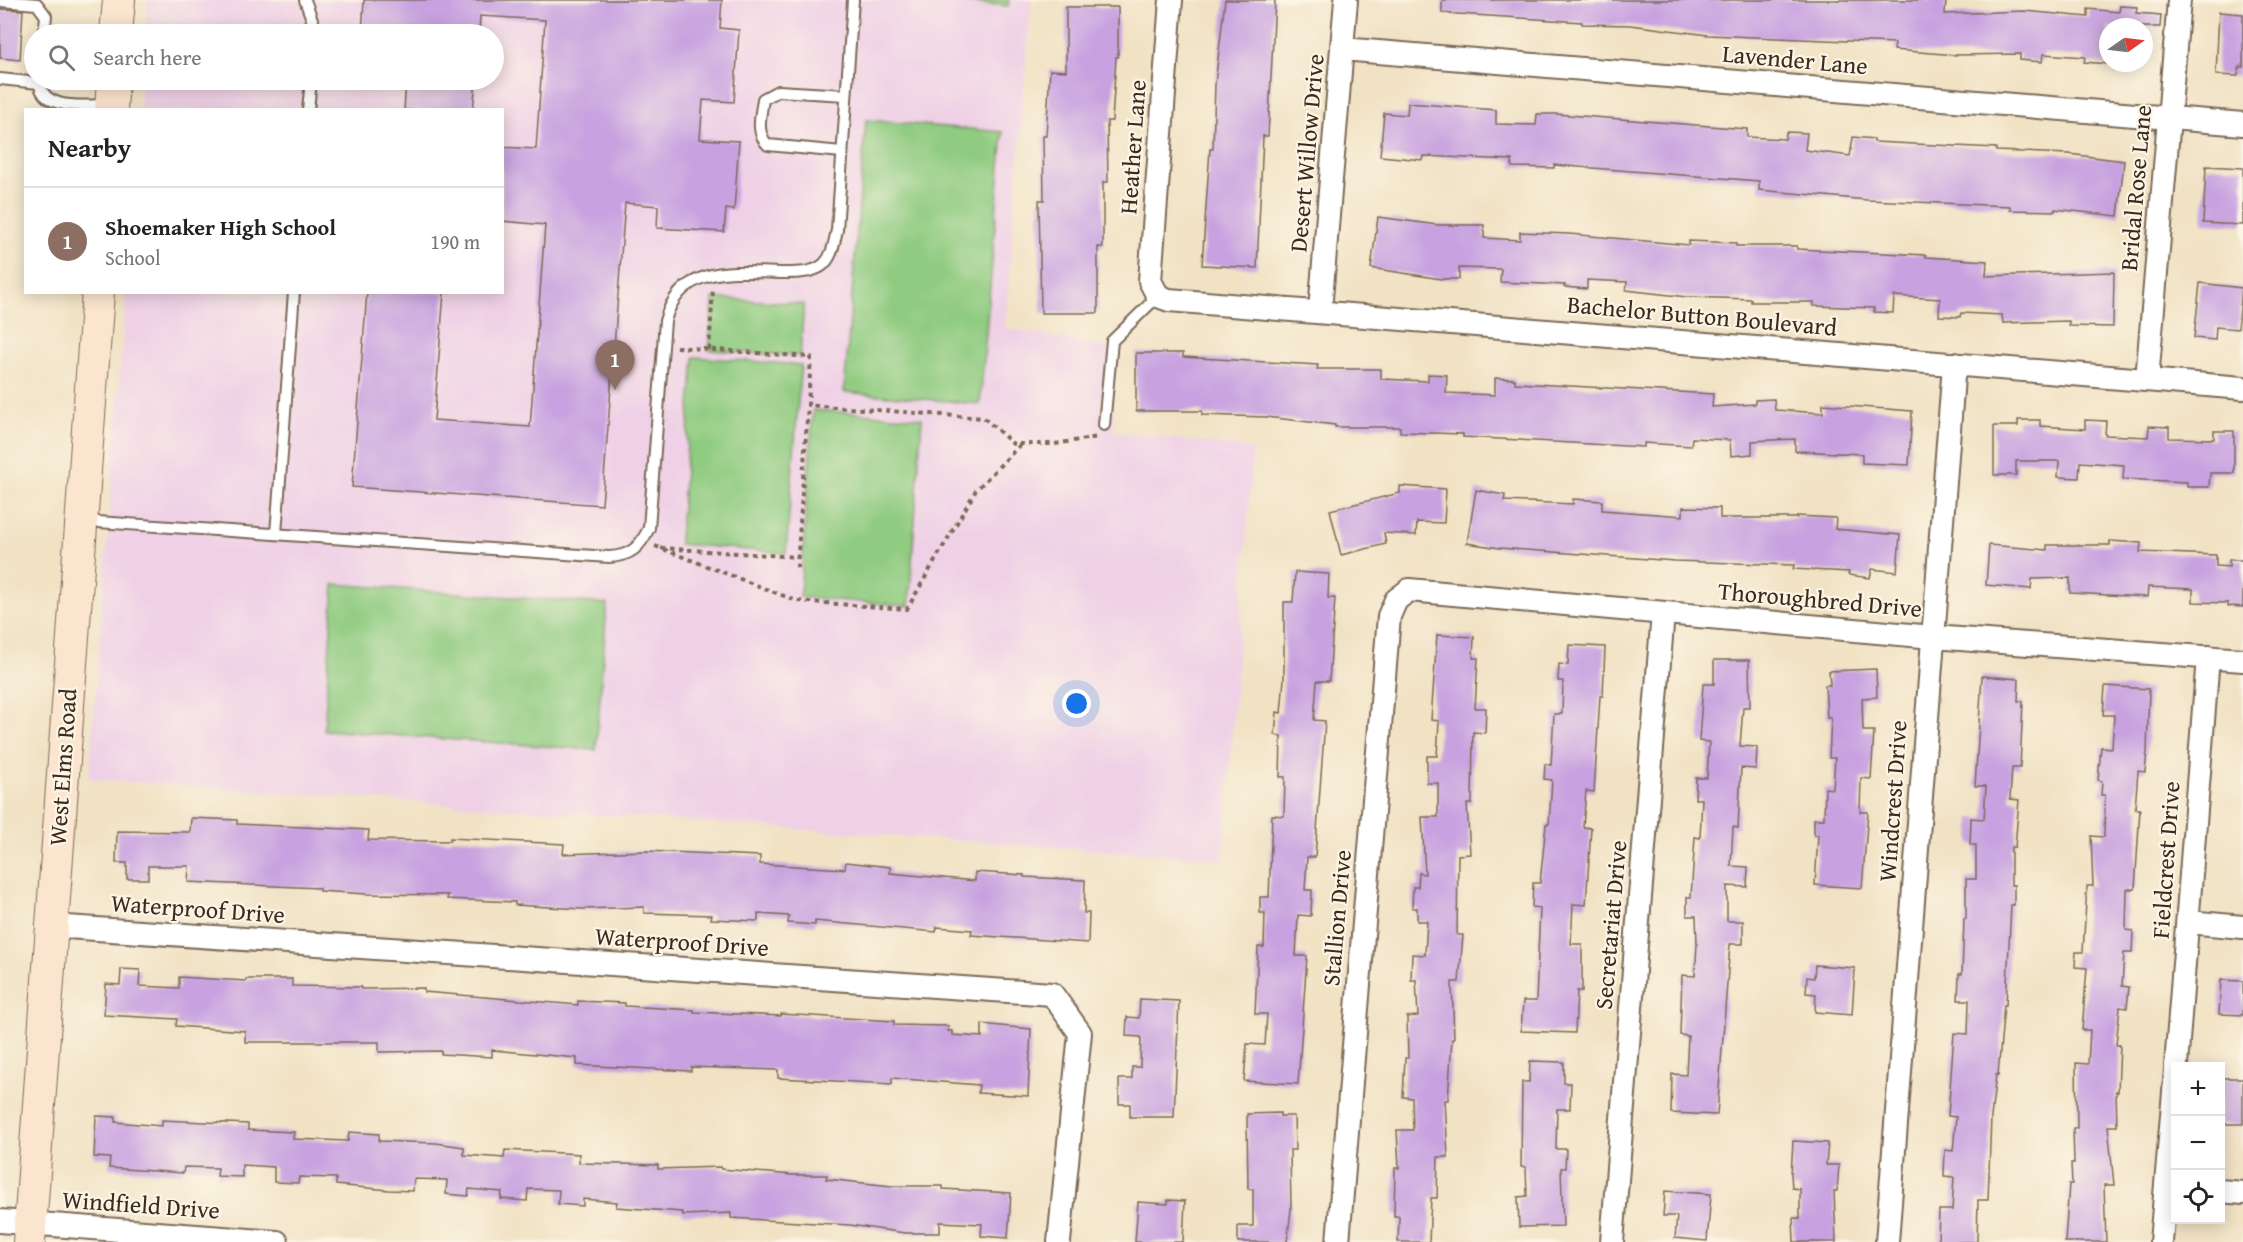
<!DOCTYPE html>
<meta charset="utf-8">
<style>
:root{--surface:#fff;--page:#f6f6f6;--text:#222;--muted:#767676;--line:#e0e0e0;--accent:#ea580c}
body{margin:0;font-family:"Gentium Book Plus",serif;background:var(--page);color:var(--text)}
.controls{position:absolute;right:18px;bottom:18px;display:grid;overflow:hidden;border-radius:0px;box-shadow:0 3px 15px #0003}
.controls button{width:54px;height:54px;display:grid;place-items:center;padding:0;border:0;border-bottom:2px solid var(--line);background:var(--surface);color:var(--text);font:30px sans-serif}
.compass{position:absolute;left:2099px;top:18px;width:54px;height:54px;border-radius:50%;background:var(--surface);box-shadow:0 3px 15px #0003;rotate:76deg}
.you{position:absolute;left:1077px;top:704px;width:21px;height:21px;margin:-15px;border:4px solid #fff;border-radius:50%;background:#1a73e8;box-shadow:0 0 0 9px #1a73e833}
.badge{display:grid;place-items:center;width:39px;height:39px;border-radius:50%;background:var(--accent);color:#fff;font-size:20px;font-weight:700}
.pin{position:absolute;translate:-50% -50px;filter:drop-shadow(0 2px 3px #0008)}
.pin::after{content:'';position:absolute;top:32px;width:21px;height:18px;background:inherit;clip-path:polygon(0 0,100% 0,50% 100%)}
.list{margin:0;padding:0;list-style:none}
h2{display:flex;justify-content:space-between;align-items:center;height:78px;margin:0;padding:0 24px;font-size:26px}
h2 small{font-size:20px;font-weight:400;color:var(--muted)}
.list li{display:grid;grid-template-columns:39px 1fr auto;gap:18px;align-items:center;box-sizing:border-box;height:108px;padding:0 24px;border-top:2px solid var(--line)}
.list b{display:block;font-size:22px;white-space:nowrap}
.list p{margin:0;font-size:20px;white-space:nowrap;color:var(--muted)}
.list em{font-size:20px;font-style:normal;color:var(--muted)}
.icon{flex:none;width:33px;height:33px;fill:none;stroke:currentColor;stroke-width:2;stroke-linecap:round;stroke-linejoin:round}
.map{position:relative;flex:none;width:2243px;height:1242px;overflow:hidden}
.search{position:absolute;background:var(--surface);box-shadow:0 3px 15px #0003;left:24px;top:24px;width:480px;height:66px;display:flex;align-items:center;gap:15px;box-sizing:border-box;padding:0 21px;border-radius:33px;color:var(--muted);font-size:22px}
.panel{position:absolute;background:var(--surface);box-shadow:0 3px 15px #0003;left:24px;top:108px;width:480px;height:186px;border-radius:0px}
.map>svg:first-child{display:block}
</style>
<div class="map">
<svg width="2243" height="1242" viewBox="0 0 2243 1242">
<rect width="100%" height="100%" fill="#fcf5e5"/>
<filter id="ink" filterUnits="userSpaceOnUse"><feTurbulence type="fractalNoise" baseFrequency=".0167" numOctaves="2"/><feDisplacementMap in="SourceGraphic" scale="12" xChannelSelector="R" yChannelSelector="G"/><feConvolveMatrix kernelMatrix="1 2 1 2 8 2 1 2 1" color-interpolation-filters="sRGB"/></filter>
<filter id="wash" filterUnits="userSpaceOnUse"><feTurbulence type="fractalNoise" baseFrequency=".008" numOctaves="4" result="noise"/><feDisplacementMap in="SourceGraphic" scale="24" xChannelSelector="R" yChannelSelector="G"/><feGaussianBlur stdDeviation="1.35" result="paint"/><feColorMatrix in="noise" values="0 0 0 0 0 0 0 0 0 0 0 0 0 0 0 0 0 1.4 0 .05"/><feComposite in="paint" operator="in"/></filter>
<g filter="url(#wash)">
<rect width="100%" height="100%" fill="#f1e2c4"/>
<polygon fill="#efd0e6" points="147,0 1031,0 1005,328 1111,348 1114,431 1253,449 1223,859 89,779 126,293 502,292 502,110 139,109 141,80 494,80 494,34 145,34"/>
<g fill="#8fcb80" stroke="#657a4f" stroke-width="1.5">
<polygon points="937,0 1009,0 1008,6"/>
<polygon points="866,120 1003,132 980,404 844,392"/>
<polygon points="713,298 804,304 800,356 709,350"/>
<polygon points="694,357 801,365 786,553 679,544"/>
<polygon points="813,410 922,418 909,606 800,597"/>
<polygon points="334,584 607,604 596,750 324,730"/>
</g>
<g id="blocks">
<g fill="#c8a2e0">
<polygon points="364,0 722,0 720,28 739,30 734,102 703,100 700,139 739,141 734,210 726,209 724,232 657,228 658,206 625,203 602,505 352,487 367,292 444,292 434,420 530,427 545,225 502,221 502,147 536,149 545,20 480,16 479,34 362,34"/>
<polygon points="1225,0 1275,0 1268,136 1263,136 1257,268 1202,265 1210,149 1213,149 1215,84"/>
<polygon points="1442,0 1946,0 1945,14 2024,11 2088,17 2088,9 2119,12 2120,6 2137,7 2136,13 2161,15 2160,27 2108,27 2108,64 2084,62 2085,57 2043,54 2042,62 2020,60 2020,54 1957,55 1894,50 1895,43 1708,35 1630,25 1582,24 1582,22 1442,13"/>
<polygon points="1066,7 1118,7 1118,57 1116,57 1112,121 1107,121 1108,182 1103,182 1103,247 1098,247 1098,313 1041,313 1039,200 1044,200 1043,136 1046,136 1050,70 1066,71"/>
<polygon points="0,9 23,10 20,60 0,58"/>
<polygon points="2219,12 2243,14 2243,67 2239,67 2238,76 2216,75"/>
<polygon points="406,80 476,80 473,110 404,110"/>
<polygon points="1408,103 1496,110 1496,124 1536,125 1537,114 1556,114 1747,129 1747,137 1785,139 1786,132 1807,133 1805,150 1850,156 1853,137 1874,139 1874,142 1996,148 1996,151 2069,154 2124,161 2118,216 2055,209 2055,211 2010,210 2010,206 1867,200 1759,190 1759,181 1554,165 1554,168 1512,167 1512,160 1424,156 1423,160 1380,156 1384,113 1407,115"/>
<polygon points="2206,166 2243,168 2243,225 2203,223"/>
<polygon points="1378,217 1438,225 1484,225 1484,238 1520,240 1520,232 1569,234 1689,245 1689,241 1736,243 1736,246 1797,246 1797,249 1926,255 1926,257 1987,261 1986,276 2114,272 2113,327 2069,326 2069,321 2003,323 2002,315 1961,313 1960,317 1939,316 1940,299 1894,296 1893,313 1874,312 1874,308 1814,306 1814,302 1751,302 1751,299 1687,297 1626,290 1627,282 1587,280 1587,289 1564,287 1565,285 1500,282 1501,269 1459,268 1459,279 1441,279 1371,268"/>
<polygon points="2200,283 2242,288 2238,329 2216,327 2215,340 2194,338"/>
<polygon points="1136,353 1183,353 1183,357 1318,365 1317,369 1381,369 1381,379 1428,381 1428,374 1447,375 1446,393 1495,395 1495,378 1515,379 1515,383 1713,394 1712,407 1755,404 1755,400 1774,399 1775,410 1823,413 1823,404 1912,411 1909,465 1862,463 1862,454 1795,451 1795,439 1752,441 1752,454 1731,456 1730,440 1692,438 1691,446 1644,443 1644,447 1463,437 1463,434 1400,432 1400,427 1335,427 1335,425 1266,417 1202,415 1202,411 1136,411"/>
<polygon points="2018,420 2040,420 2040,426 2085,429 2085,420 2106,421 2105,435 2148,437 2149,426 2169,427 2169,438 2214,439 2214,431 2234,431 2234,473 2210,473 2209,487 2187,487 2187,482 2123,479 2124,465 2080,462 2079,478 2058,477 2059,461 2016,461 2016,475 1994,475 1994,426 2018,426"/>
<polygon points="1400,486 1446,489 1444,523 1417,522 1416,535 1384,533 1386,544 1341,555 1330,510 1400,493"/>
<polygon points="1476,490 1505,495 1504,501 1573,504 1573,499 1602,501 1602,510 1683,516 1683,507 1720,508 1720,518 1797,518 1797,516 1836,518 1835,529 1900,535 1897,572 1872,569 1870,578 1848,575 1849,572 1793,569 1794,565 1675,561 1500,548 1467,543"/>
<polygon points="2110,541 2141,543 2140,552 2216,555 2216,566 2229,567 2229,560 2243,560 2243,607 2228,606 2228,603 2193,602 2193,589 2148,587 2147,597 2070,593 2070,578 2032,579 2031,589 1986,585 1989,545 2047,550 2047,545 2110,545"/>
<polygon points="1295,572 1329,574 1328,598 1335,598 1329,681 1317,681 1314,720 1325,721 1315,857 1307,857 1305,890 1312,890 1311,916 1298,915 1296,956 1307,956 1298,1084 1244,1081 1247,1044 1265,1045 1267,1014 1255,1014 1258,947 1264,947 1265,913 1260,913 1260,897 1269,897 1272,815 1284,816 1285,777 1280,777 1281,736 1275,735 1277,712 1281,713 1284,679 1284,602 1293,602"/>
<polygon points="1437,635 1474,637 1473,658 1478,658 1475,708 1486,708 1485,733 1473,732 1472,804 1467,804 1470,854 1458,855 1457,935 1463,935 1459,982 1452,982 1454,1039 1452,1039 1448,1100 1445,1100 1448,1157 1438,1157 1437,1198 1431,1198 1429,1242 1398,1242 1399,1216 1394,1216 1395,1168 1399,1168 1397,1130 1413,1130 1412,1098 1403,1097 1405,1058 1408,1058 1407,1017 1418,1016 1416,980 1411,980 1412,954 1425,955 1427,921 1417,921 1417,908 1412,908 1413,887 1418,887 1419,873 1425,874 1422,817 1438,817 1438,783 1427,783 1427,756 1437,756 1439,721 1431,720"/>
<polygon points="1569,645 1605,647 1603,696 1600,696 1594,792 1586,791 1583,827 1591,828 1586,905 1573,904 1571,944 1582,944 1582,991 1577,991 1575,1033 1521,1031 1523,1001 1536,1001 1540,908 1532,907 1533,883 1540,883 1546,824 1549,824 1552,780 1544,779 1545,764 1551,765 1554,714 1562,714 1563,681 1558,681 1559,664 1568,665"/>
<polygon points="1714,660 1749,660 1750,707 1743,707 1740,746 1757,747 1756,769 1741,768 1738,828 1733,827 1731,866 1748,867 1747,887 1727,886 1727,921 1743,921 1743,944 1730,944 1717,1115 1671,1113 1672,1074 1686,1075 1688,1036 1680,1035 1682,975 1695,976 1697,944 1696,916 1687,916 1687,897 1691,897 1695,837 1700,838 1702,799 1695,799 1696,778 1707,778 1709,742 1699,741 1703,684 1714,684"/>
<polygon points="1876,669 1877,697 1862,698 1863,731 1874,731 1871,779 1861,778 1860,812 1868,812 1862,888 1815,885 1818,835 1814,835 1814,819 1824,819 1825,788 1833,789 1835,758 1829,758 1831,718 1827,718 1825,685 1830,685 1829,671"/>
<polygon points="1982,676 2019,679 2018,701 2023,701 2020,768 2012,768 2010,799 2019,800 2015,847 2011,847 2011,885 2014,885 2014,905 2011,905 2006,1005 2004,1005 1998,1075 1996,1075 1991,1117 1988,1200 1978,1200 1977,1242 1938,1242 1939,1210 1952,1210 1954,1177 1944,1176 1945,1150 1953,1151 1956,1117 1948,1116 1954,1033 1968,1034 1969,1000 1958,1000 1959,974 1962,974 1964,919 1966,919 1966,879 1976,879 1976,845 1970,845 1971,818 1984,819 1986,786 1975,786"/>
<polygon points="2105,686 2149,689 2147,751 2145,772 2138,771 2135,809 2140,809 2135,889 2127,889 2126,930 2133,931 2132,953 2124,953 2122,986 2129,987 2127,1008 2120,1007 2116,1045 2120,1045 2118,1092 2116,1091 2117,1126 2108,1126 2114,1185 2104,1185 2106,1242 2065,1242 2069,1184 2072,1184 2071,1163 2074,1163 2073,1128 2077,1128 2076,1063 2088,1064 2090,1030 2082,1030 2087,968 2075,967 2076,952 2083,952 2087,886 2093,886 2091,836 2104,837 2105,795 2101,795 2102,781 2098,780 2101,747 2112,748 2114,715 2103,715"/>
<polygon points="191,818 237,820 237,824 369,830 368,840 450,841 450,838 564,844 563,854 646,851 760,856 760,864 845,869 846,862 890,867 890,873 975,881 975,872 1024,875 1024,877 1085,880 1084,913 1089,913 1088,943 971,935 972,930 937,927 936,932 815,921 815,925 788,923 789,916 758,914 758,921 711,919 712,915 644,913 644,907 583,909 515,905 515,902 447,899 448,895 367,894 319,891 319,888 188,882 189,866 148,866 148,879 127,879 127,863 116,863 117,831 190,832"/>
<polygon points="1815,965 1855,968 1852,1015 1815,1012 1816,994 1806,993 1807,977 1814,978"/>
<polygon points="121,969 140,970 139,986 179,988 179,977 246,981 246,979 292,979 292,986 361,987 361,989 424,988 424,992 578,1005 578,1001 625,1003 625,1006 694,1010 694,1012 781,1016 781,1014 894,1021 894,1025 948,1026 948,1031 952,1031 952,1035 982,1037 982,1024 1031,1029 1028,1096 978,1093 979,1085 892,1078 892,1084 778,1078 778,1070 691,1067 691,1071 577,1065 577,1058 492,1050 492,1057 441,1054 441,1051 379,1052 379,1042 245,1042 245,1031 176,1026 177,1019 104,1015 106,984 120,985"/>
<polygon points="2221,980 2243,981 2243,1015 2219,1014"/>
<polygon points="1140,999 1179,1001 1174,1117 1130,1117 1130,1104 1119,1104 1119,1079 1132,1079 1132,1067 1140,1067 1141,1037 1126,1036 1127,1017 1139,1018"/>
<polygon points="1530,1061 1564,1062 1564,1083 1571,1083 1570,1109 1557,1109 1556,1149 1566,1149 1565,1168 1561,1168 1563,1226 1519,1227 1518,1197 1527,1196 1526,1167 1521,1167 1522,1082 1529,1082"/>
<rect x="2220" y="1078" width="23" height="46"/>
<polygon points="1280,1113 1280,1116 1294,1116 1295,1150 1290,1150 1291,1210 1287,1242 1238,1242 1238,1226 1253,1226 1253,1189 1248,1189 1247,1114"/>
<polygon points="96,1116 116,1117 115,1122 162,1126 162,1120 248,1124 248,1130 294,1132 293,1139 348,1141 349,1132 379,1134 379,1141 436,1143 464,1147 464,1155 504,1158 505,1150 562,1153 579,1154 579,1163 658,1165 658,1169 720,1167 721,1169 793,1175 827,1175 826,1179 892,1186 943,1186 943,1189 1011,1193 1008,1238 981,1236 982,1224 940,1222 940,1233 905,1233 850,1225 731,1218 731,1213 683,1215 682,1212 616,1207 617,1202 583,1199 583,1206 558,1204 559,1190 528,1189 527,1201 501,1199 502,1192 469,1189 468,1196 446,1194 447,1180 414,1179 413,1191 389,1190 336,1185 336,1178 299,1177 298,1183 274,1182 274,1167 242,1165 242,1177 217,1176 218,1168 184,1167 183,1173 109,1168 110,1158 94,1157"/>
<polygon points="1793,1141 1828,1143 1826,1165 1839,1165 1837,1191 1834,1191 1836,1242 1794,1242 1793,1218 1800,1218 1800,1189 1792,1188 1791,1175"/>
<polygon points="1665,1191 1711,1194 1707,1241 1675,1238 1677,1216 1663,1216"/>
<polygon points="1168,1200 1185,1201 1183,1242 1135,1242 1138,1202 1168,1204"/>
</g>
</g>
</g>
<g filter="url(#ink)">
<use href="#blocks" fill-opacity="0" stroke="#7b6a58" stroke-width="1.5"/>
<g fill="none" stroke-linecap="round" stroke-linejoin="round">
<defs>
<g id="service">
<polyline points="305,0 314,25 314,34"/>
<polyline points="0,1 37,4 46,16 44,34"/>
<polyline points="0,79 39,83"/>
<path d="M39,80C41,112 85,105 108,105"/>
<polyline points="308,110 311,80"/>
<path d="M842,152L768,145C755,133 761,115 763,99L778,91L846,95"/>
<polyline points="1104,425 1112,341 1158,296"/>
<path d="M83,521L609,557C631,556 640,547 649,528L665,321C680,263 736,272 784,273C797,273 814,273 824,264C833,255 834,242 837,230L853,0"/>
<polyline points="276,534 294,292"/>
</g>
<g id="minor">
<polyline points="1171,0 1150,281 1158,296 1169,300 2243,388"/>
<polyline points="1342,49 2243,124"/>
<polyline points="1320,311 1346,0"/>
<polyline points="2147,380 2179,0"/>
<polyline points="2188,922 2243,927"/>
<polyline points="52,926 1052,994 1080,1033 1059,1242"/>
<polyline points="2176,1066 2208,657"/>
<polyline points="2220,1191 2243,1193"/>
<polyline points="0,1221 277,1242"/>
<polyline points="1338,1242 1389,616 1396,600 1409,590 1933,637 2243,660"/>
<polyline points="1612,1242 1663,613"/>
<polyline points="1887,1242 1954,364"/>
<polyline points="2161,1242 2176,1069"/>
</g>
<g id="secondary">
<polyline points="116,34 119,0"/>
<polyline points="111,110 113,80"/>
<polyline points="29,1242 98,292"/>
</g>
</defs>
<use href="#service" stroke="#7b6a58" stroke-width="14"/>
<use href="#minor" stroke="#7b6a58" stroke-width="26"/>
<use href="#secondary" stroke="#7b6a58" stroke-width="34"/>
<g stroke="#7b6a58" stroke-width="4" stroke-dasharray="4.5 4.5" stroke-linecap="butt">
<polyline points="676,347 811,357 808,405 984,418 1013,444 1055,444 1098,437"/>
<polyline points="709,350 713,290"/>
<polyline points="655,546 797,601 907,609 976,490 1021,444"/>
<polyline points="661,548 798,557"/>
<polyline points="797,568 808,405"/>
</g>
<use href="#service" stroke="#fff" stroke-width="10"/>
<use href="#minor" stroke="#fff" stroke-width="22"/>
<use href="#secondary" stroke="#fce5cf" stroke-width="32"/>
</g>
</g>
<g text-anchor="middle" stroke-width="4.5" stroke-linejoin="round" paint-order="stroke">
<g font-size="24" fill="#3b2a1e" stroke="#fcf5e5">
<text transform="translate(1795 60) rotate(5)" y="8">Lavender Lane</text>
<text transform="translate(1133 147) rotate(-86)" y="8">Heather Lane</text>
<text transform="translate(1307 153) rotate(-85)" y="8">Desert Willow Drive</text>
<text transform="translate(2136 188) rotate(-85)" y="8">Bridal Rose Lane</text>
<text transform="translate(1702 316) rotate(5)" y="8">Bachelor Button Boulevard</text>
<text transform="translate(1820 600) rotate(5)" y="8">Thoroughbred Drive</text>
<text transform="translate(63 767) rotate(-86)" y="8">West Elms Road</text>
<text transform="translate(1893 801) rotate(-86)" y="8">Windcrest Drive</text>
<text transform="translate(2166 860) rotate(-86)" y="8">Fieldcrest Drive</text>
<text transform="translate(198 909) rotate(4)" y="8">Waterproof Drive</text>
<text transform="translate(1337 918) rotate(-85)" y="8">Stallion Drive</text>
<text transform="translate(1611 925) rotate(-85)" y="8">Secretariat Drive</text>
<text transform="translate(682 942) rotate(4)" y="8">Waterproof Drive</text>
<text transform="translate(141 1205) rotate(4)" y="8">Windfield Drive</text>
</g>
</g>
</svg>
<div class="controls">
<button>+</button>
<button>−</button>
<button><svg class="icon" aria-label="locate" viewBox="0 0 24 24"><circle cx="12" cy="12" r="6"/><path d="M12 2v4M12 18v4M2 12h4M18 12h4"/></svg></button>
</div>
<svg class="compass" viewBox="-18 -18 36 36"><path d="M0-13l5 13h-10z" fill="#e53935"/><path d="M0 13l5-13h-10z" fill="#767676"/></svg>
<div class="you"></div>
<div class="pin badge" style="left:615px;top:390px;background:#8d6e63">1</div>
<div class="search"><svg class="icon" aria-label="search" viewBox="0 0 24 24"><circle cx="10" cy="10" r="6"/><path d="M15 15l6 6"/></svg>Search here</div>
<section class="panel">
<h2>Nearby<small></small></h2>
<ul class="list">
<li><span class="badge" style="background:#8d6e63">1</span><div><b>Shoemaker High School</b><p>School</p></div><em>190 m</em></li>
</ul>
</section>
</div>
